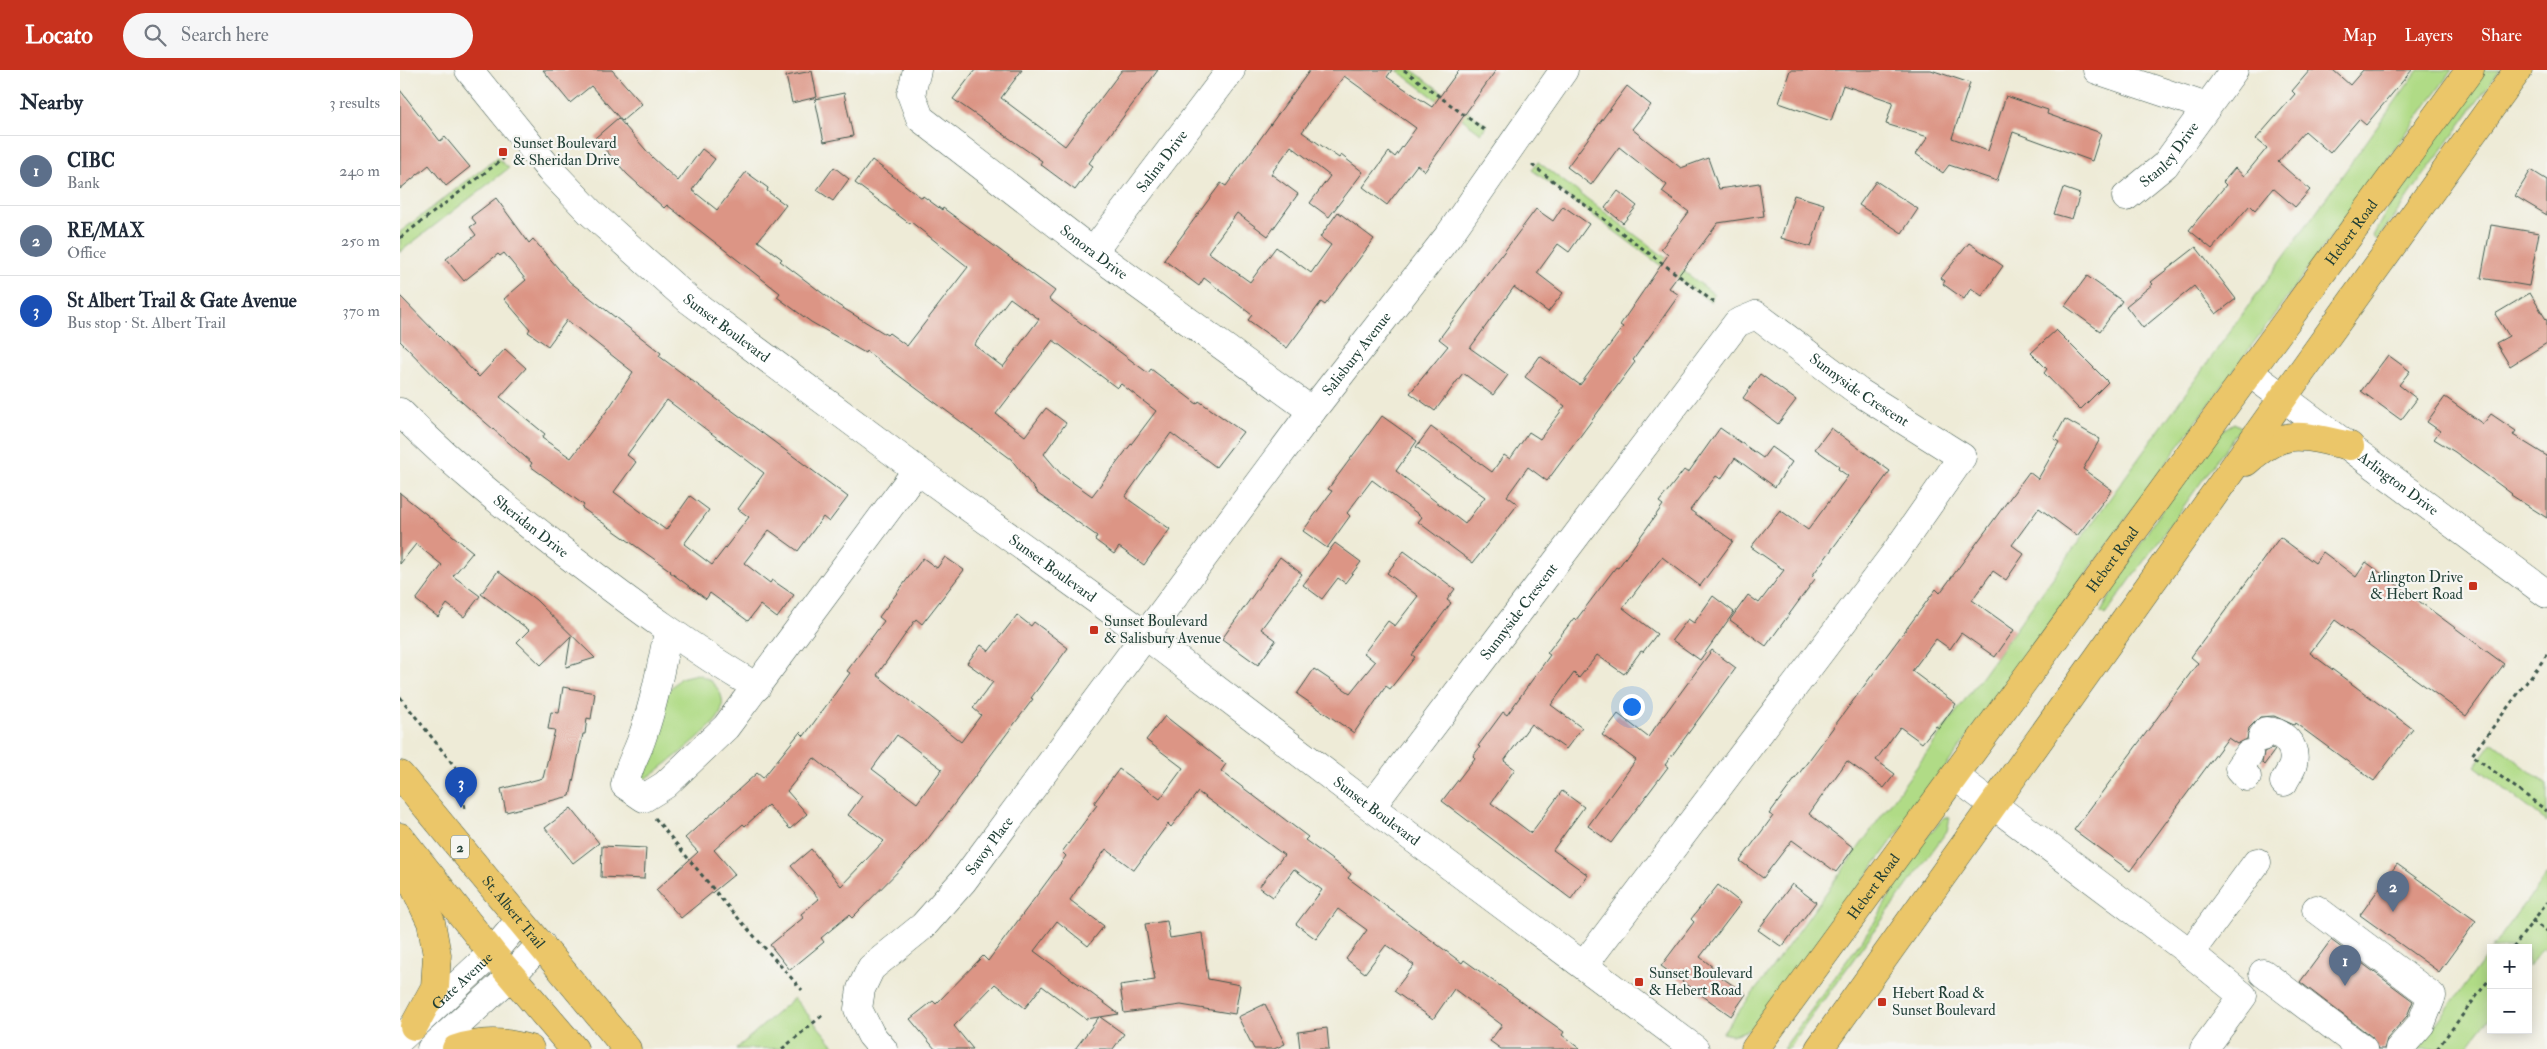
<!DOCTYPE html>
<meta charset="utf-8">
<style>
:root{--surface:#fff;--page:#f6f6f7;--text:#1f2937;--muted:#747a83;--line:#e0e1e3;--accent:#c8321e}
body{margin:0;font-family:"IM FELL Double Pica",serif;background:var(--page);color:var(--text)}
.controls{position:absolute;right:15px;bottom:15px;display:grid;overflow:hidden;border-radius:0px;box-shadow:0 2px 12px #0003}
.controls button{width:45px;height:45px;display:grid;place-items:center;padding:0;border:0;border-bottom:1px solid var(--line);background:var(--surface);color:var(--text);font:25px sans-serif}
.you{position:absolute;left:1231px;top:636px;width:18px;height:18px;margin:-12px;border:4px solid #fff;border-radius:50%;background:#1a73e8;box-shadow:0 0 0 8px #1a73e833}
.badge{display:grid;place-items:center;width:32px;height:32px;border-radius:50%;background:var(--accent);color:#fff;font-size:16px;font-weight:700}
.pin{position:absolute;translate:-50% -41px;filter:drop-shadow(0 1px 2px #0008)}
.pin::after{content:'';position:absolute;top:26px;width:18px;height:15px;background:inherit;clip-path:polygon(0 0,100% 0,50% 100%)}
.list{margin:0;padding:0;list-style:none}
h2{display:flex;justify-content:space-between;align-items:center;height:65px;margin:0;padding:0 20px;font-size:21px}
h2 small{font-size:16px;font-weight:400;color:var(--muted)}
.list li{display:grid;grid-template-columns:32px 1fr auto;gap:15px;align-items:center;box-sizing:border-box;height:70px;padding:0 20px;border-top:1px solid var(--line)}
.list b{display:block;font-size:19px;white-space:nowrap}
.list p{margin:0;font-size:16px;white-space:nowrap;color:var(--muted)}
.list em{font-size:16px;font-style:normal;color:var(--muted)}
.icon{flex:none;width:28px;height:28px;fill:none;stroke:currentColor;stroke-width:2;stroke-linecap:round;stroke-linejoin:round}
.map{position:relative;flex:none;width:2147px;height:979px;overflow:hidden}
header{display:flex;align-items:center;gap:30px;box-sizing:border-box;height:70px;padding:0 25px;background:var(--accent);color:#fff}
header strong{font-size:24px}
nav{display:flex;gap:28px;margin-inline-start:auto;font-size:18px}
.search{width:350px;height:45px;background:var(--page);display:flex;align-items:center;gap:12px;box-sizing:border-box;padding:0 18px;border-radius:28px;color:var(--muted);font-size:19px}
main{display:flex}
aside{flex:1;background:var(--surface)}
.map>svg:first-child{display:block}
</style>
<header>
<strong>Locato</strong>
<div class="search"><svg class="icon" aria-label="search" viewBox="0 0 24 24"><circle cx="10" cy="10" r="6"/><path d="M15 15l6 6"/></svg>Search here</div>
<nav><a>Map</a><a>Layers</a><a>Share</a></nav>
</header>
<main>
<aside>
<h2>Nearby<small>3 results</small></h2>
<ul class="list">
<li><span class="badge" style="background:#5c6f8a">1</span><div><b>CIBC</b><p>Bank</p></div><em>240 m</em></li>
<li><span class="badge" style="background:#5c6f8a">2</span><div><b>RE/MAX</b><p>Office</p></div><em>250 m</em></li>
<li><span class="badge" style="background:#1a4fb4">3</span><div><b>St Albert Trail &amp; Gate Avenue</b><p>Bus stop · St. Albert Trail</p></div><em>370 m</em></li>
</ul>
</aside>
<div class="map">
<svg width="2147" height="979" viewBox="0 0 2147 979">
<rect width="100%" height="100%" fill="#f6f6f2"/>
<filter id="ink" filterUnits="userSpaceOnUse"><feTurbulence type="fractalNoise" baseFrequency=".02" numOctaves="2"/><feDisplacementMap in="SourceGraphic" scale="10" xChannelSelector="R" yChannelSelector="G"/><feConvolveMatrix kernelMatrix="1 2 1 2 8 2 1 2 1" color-interpolation-filters="sRGB"/></filter>
<filter id="wash" filterUnits="userSpaceOnUse"><feTurbulence type="fractalNoise" baseFrequency=".0096" numOctaves="4" result="noise"/><feDisplacementMap in="SourceGraphic" scale="20" xChannelSelector="R" yChannelSelector="G"/><feGaussianBlur stdDeviation="1.12" result="paint"/><feColorMatrix in="noise" values="0 0 0 0 0 0 0 0 0 0 0 0 0 0 0 0 0 1.4 0 .05"/><feComposite in="paint" operator="in"/></filter>
<g filter="url(#wash)">
<rect width="100%" height="100%" fill="#eeebd7"/>
<g fill="#b0db86" stroke="#688c5d">
<polygon points="997,0 1012,0 1087,55 1081,63"/>
<polygon points="2018,0 2052,0 1356,958 1332,965 1322,963 1367,905"/>
<polygon points="2082,0 2100,0 1977,170 1973,166 2001,114"/>
<polygon points="97,88 109,98 0,182 0,162"/>
<polygon points="1138,92 1314,224 1310,232 1132,100"/>
<polygon points="1834,353 1841,357 1705,545 1701,542 1754,451 1821,361"/>
<path d="M297,604C316,610 331,630 317,649C306,663 259,701 242,711L239,707L268,621L280,608Z"/>
<polygon points="2093,672 2147,715 2147,752 2075,696"/>
<polygon points="1544,747 1550,748 1547,761 1388,979 1383,979 1476,850 1513,784"/>
<polygon points="2147,804 2147,880 2143,878 2128,897 2128,878 2092,878"/>
<polygon points="2091,880 2091,946 2065,979 2017,979"/>
<polygon points="394,928 436,978 336,979"/>
</g>
<g id="blocks">
<g fill="#dc9585" fill-rule="evenodd">
<polygon points="143,0 212,0 242,34 222,51 191,16 170,33"/>
<polygon points="575,0 622,0 601,28 665,76 722,0 758,0 689,93 693,96 675,120 640,94 642,91 553,29"/>
<polygon points="910,0 992,0 987,7 1032,37 1059,0 1096,0 1025,101 1017,95 987,135 963,117 989,82 995,87 1016,58 944,6 902,62 939,88 941,85 963,102 929,147 910,133 930,106 891,76 871,104 898,124 868,166 837,143 808,182 850,212 876,177 911,203 931,175 920,167 938,142 974,169 925,235 921,232 887,278 848,250 852,245 804,208 799,216 764,190 821,113 826,116"/>
<polygon points="1390,0 1531,0 1570,13 1552,68 1588,81 1606,26 1648,40 1647,44 1701,63 1692,91 1613,62 1597,111 1549,95 1543,103 1516,84 1528,67 1486,54 1493,32 1443,15 1431,51 1379,33"/>
<polygon points="1910,0 1933,0 1950,15 1963,0 2012,0 1966,55 1959,49 1930,83 1905,61 1878,92 1910,120 1895,137 1873,118 1855,140 1850,135 1812,179 1789,160 1826,115 1823,112 1835,98 1844,106 1867,78 1856,69 1895,24 1892,21"/>
<polygon points="412,1 417,27 392,33 386,6"/>
<polygon points="1227,16 1251,35 1232,59 1281,98 1308,88 1319,119 1359,113 1364,146 1318,153 1269,218 1279,225 1233,290 1235,292 1147,411 1128,397 1107,426 1118,434 1073,493 1018,452 1022,447 972,410 947,443 950,446 927,478 903,461 932,421 928,419 982,346 1017,371 996,401 1065,454 1085,427 1016,377 1031,357 1092,402 1104,385 1110,389 1129,362 1140,369 1165,336 1125,307 1140,286 1180,315 1223,257 1220,255 1268,185 1261,179 1289,142 1262,122 1267,115 1219,77 1191,115 1167,97"/>
<polygon points="0,20 40,71 45,67 70,97 46,116 29,95 0,119"/>
<polygon points="444,23 453,66 424,72 415,29"/>
<path d="M218,48L252,87L278,111L302,79L315,89L292,120L317,140L346,102L368,118L367,121L386,135L358,171L382,189L380,191L438,235L487,265L489,263L507,276L568,197L511,152L510,154L455,113L472,90L522,128L523,126L542,140L543,138L655,221L649,229L748,303L751,299L797,334L799,331L843,362L816,397L771,363L725,427L770,459L744,495L719,477L714,484L695,470L697,466L638,424L611,389L466,281L465,283L411,252L377,227L380,223L267,135L264,138L227,104L195,68ZM610,228L639,249L603,297L574,275ZM653,270L717,318L721,314L756,341L692,426L661,404L644,384L666,353L646,338L625,366L596,344Z"/>
<polygon points="434,97 449,109 433,131 417,120"/>
<polygon points="2131,100 2147,110 2147,145 2115,126"/>
<polygon points="1476,111 1518,139 1502,163 1459,135"/>
<polygon points="1663,118 1680,124 1672,149 1654,144"/>
<polygon points="1218,121 1237,136 1223,153 1205,138"/>
<polygon points="1394,125 1424,134 1411,177 1381,168"/>
<path d="M96,128L129,173L133,169L170,212L261,283L259,286L448,427L429,452L423,447L398,481L369,460L344,493L370,513L372,510L394,525L377,548L360,535L348,551L310,523L306,529L270,502L271,501L182,438L184,435L130,396L132,393L47,319L0,271V226L79,307L105,279L126,298L100,327L145,364L142,368L171,388L209,338L233,302L167,250L148,276L128,262L130,259L104,229L126,210L104,183L100,186L98,184L64,211L46,189L76,165L70,157L76,153L71,147ZM267,330L364,403L338,439L349,447L312,495L284,474L309,440L290,426L266,460L214,422L236,392L227,385Z"/>
<polygon points="1163,136 1189,154 1169,182 1158,174 1137,203 1163,223 1148,242 1114,217 1070,278 1108,305 1093,325 1063,303 1035,341 1010,323 1048,276 1039,269 1136,139 1153,151"/>
<polygon points="2091,155 2139,163 2129,216 2081,208"/>
<polygon points="1569,173 1603,196 1582,226 1571,218 1564,229 1543,214 1545,211 1541,208"/>
<polygon points="1796,177 1836,229 1816,244 1794,216 1743,258 1726,236 1753,214 1751,212"/>
<polygon points="1687,206 1722,231 1700,261 1665,236"/>
<polygon points="2130,223 2147,251 2147,273 2110,296 2096,273 2109,266 2095,244"/>
<polygon points="1656,260 1708,312 1680,340 1644,303 1647,299 1631,283"/>
<polygon points="1988,285 2010,301 1999,315 2017,329 2001,350 1961,321"/>
<polygon points="1360,304 1396,330 1378,354 1343,328"/>
<polygon points="2045,327 2083,354 2091,344 2116,361 2113,365 2147,386 2147,448 2111,425 2112,424 2055,382 2034,369 2040,361 2027,352"/>
<polygon points="1665,349 1700,369 1683,399 1712,420 1677,466 1639,438 1612,475 1624,484 1606,510 1593,501 1572,530 1614,560 1595,587 1561,563 1550,579 1536,569 1512,601 1556,634 1539,658 1536,656 1522,673 1500,657 1476,690 1495,704 1484,718 1447,691 1409,744 1454,778 1436,802 1392,770 1363,808 1340,791 1373,746 1369,744 1536,519 1540,523 1629,402 1638,409 1659,372 1654,369"/>
<polygon points="1320,358 1363,388 1371,377 1392,392 1375,417 1335,388 1321,409 1316,406 1290,440 1333,471 1300,516 1262,487 1223,538 1257,564 1243,582 1241,581 1224,604 1197,585 1179,608 1174,603 1151,635 1182,658 1166,679 1131,654 1104,691 1115,699 1091,733 1131,763 1162,721 1184,737 1153,780 1188,805 1171,829 1042,731 1075,688 1073,686 1080,677 1078,676 1103,642 1107,645 1150,585 1147,583 1174,548 1176,550 1216,497 1218,498 1263,435 1259,432 1284,400 1288,403"/>
<polygon points="1431,358 1490,401 1412,506 1415,509 1366,576 1330,550 1348,525 1359,533 1384,500 1351,477 1380,440 1408,460 1448,406 1438,399 1439,396 1415,379"/>
<polygon points="0,423 73,482 53,506 80,526 64,547 47,534 38,547 16,530 42,495 16,474 0,494"/>
<polygon points="1880,467 1915,493 1923,482 1956,507 1966,492 2104,594 2066,646 1935,550 1910,583 2013,659 1974,711 1895,653 1894,655 1874,646 1860,647 1849,658 1847,669 1837,674 1828,668 1730,801 1674,760 1798,593 1791,587"/>
<polygon points="935,473 961,492 945,513 938,508 922,529 903,515"/>
<polygon points="1004,481 1055,519 1047,530 1051,533 1012,585 1015,587 990,619 986,616 954,663 897,624 914,599 950,623 975,592 964,583 988,551 995,556 1018,526 987,503"/>
<path d="M545,487L564,500L522,554L516,549L477,605L561,672L581,645L573,638L593,612L567,593L581,575L589,581L617,545L631,556L634,552L668,578L631,628L633,629L521,778L452,848L449,845L421,868L424,872L390,900L370,875L403,848L401,844L419,829L391,796L411,779L441,816L484,771L448,745L462,726L414,688L387,721L407,744L390,759L368,735L345,756L343,754L314,780L335,804L281,848L256,820L298,782L285,768L357,703L363,708L400,662L404,666L450,603L447,601L484,551L479,547L523,488L537,498ZM497,665L542,699L517,733L472,699Z"/>
<polygon points="880,487 902,504 861,559 876,570 858,595 822,569"/>
<polygon points="98,501 136,530 195,588 166,597 171,566 141,595 117,572 129,560 81,524"/>
<polygon points="1313,526 1334,542 1300,590 1272,570 1288,549 1294,553"/>
<polygon points="1312,580 1336,598 1265,695 1268,697 1211,773 1188,756 1236,690 1202,665 1218,644 1248,667"/>
<polygon points="163,617 195,623 191,649 187,648 185,664 183,664 170,726 106,742 101,719 143,708 155,660 148,659 151,642 159,643"/>
<polygon points="765,646 826,694 821,701 908,767 905,770 951,804 948,808 1062,893 1064,890 1164,962 1162,965 1180,979 1101,979 1090,971 1102,955 1054,919 1033,949 994,921 1014,895 986,875 965,903 946,889 967,860 938,839 916,869 896,854 922,820 894,799 873,827 859,817 884,785 798,722 771,757 768,754 734,800 706,779 685,808 670,830 704,856 688,876 657,851 634,881 719,944 700,947 724,964 713,979 675,979 699,947 686,949 642,916 625,938 595,914 554,956 573,979 535,979 510,949 533,931 536,934 583,886 588,891 666,786 662,782 697,735 694,733 719,699 760,729 783,698 746,670"/>
<polygon points="1872,678 1875,680 1864,695 1862,693 1864,682"/>
<polygon points="171,738 199,773 173,793 145,758"/>
<polygon points="202,776 246,778 244,809 201,807"/>
<polygon points="1997,794 2076,851 2039,902 1960,845"/>
<polygon points="1392,814 1416,832 1382,877 1358,860"/>
<polygon points="1318,815 1341,833 1300,887 1314,898 1312,901 1346,924 1331,946 1261,896 1294,852 1291,849"/>
<polygon points="767,851 770,868 802,863 808,909 840,915 835,944 781,935 724,943 720,915 755,910 745,854"/>
<polygon points="1931,870 2013,931 2007,946 1987,969 1984,979 1978,979 1972,967 1900,912"/>
<polygon points="865,934 885,974 874,979 854,979 838,947"/>
<polygon points="927,958 929,979 900,979 898,962"/>
</g>
</g>
</g>
<g filter="url(#ink)">
<use href="#blocks" fill-opacity="0" stroke="#3e574c" stroke-width="1"/>
<g fill="none" stroke-linecap="round" stroke-linejoin="round">
<defs>
<g id="minor">
<path id="s1" d="M69,0L150,100L190,142L289,230L517,400L745,565L971,737L1295,979"/>
<path id="s2" d="M517,0L511,24L520,48L693,182L912,341"/>
<polyline points="1697,0 1807,37"/>
<path id="s3" d="M1726,127L1765,95L1834,0"/>
<path id="s4" d="M693,182L831,0"/>
<path id="s5" d="M1850,303L2147,524"/>
<path id="s6" d="M0,342C53,396 113,443 173,489C233,535 292,579 357,617"/>
<path d="M268,562C261,597 254,634 242,668C236,686 229,694 225,715L244,728L265,715L326,657L517,400"/>
<path d="M1862,667L1866,661C1883,661 1897,676 1893,694C1892,700 1886,707 1884,712"/>
<polyline points="1556,707 1785,879 1843,926 1804,979"/>
<polyline points="1847,707 1839,698 1849,684"/>
<path id="s7" d="M971,737L1337,253L1356,245L1459,322L1562,387L1495,483L1184,895"/>
<polyline points="1916,839 2032,926 2021,954 1999,979"/>
<polyline points="1790,883 1857,792"/>
<polyline points="1863,903 1963,979"/>
<path id="s8" d="M0,969L92,883L120,850"/>
<polyline points="31,979 112,905 141,874"/>
<path id="s9" d="M483,979L471,965L458,939L461,919L471,898L523,856L563,811L912,341L1049,165L1164,0"/>
</g>
<g id="major">
<path d="M1846,392C1887,356 1900,366 1950,376"/>
<path id="s10" d="M0,705L227,979"/>
<polyline points="0,767 92,883 174,979"/>
<polyline points="0,786 31,852 37,885 35,917 14,956"/>
<path d="M56,979C81,971 105,971 130,979"/>
<path id="s11" d="M1355,979L2070,0"/>
<path d="M1419,979C1653,654 1883,325 2118,0"/>
</g>
</defs>
<use href="#minor" stroke="#3e574c" stroke-width="29"/>
<use href="#major" stroke="#3e574c" stroke-width="29"/>
<g stroke="#3e574c" stroke-width="3" stroke-dasharray="4 4" stroke-linecap="butt">
<polyline points="1004,0 1087,62"/>
<polyline points="1132,95 1315,233"/>
<polyline points="0,168 104,88"/>
<polyline points="2147,585 2072,685 2147,741"/>
<polyline points="0,627 56,698 60,705 65,739"/>
<polyline points="255,748 324,832 402,920"/>
<polyline points="2132,851 2147,861"/>
<polyline points="2113,878 2147,832"/>
<polyline points="382,979 424,944"/>
<polyline points="2037,979 2091,907"/>
</g>
<use href="#minor" stroke="#fff" stroke-width="28"/>
<use href="#major" stroke="#ebc669" stroke-width="28"/>
</g>
</g>
<g fill="#c8321e" stroke="#f6f6f2" stroke-width="2">
<rect x="98" y="77" width="10" height="10" rx="2.5"/>
<rect x="2068" y="511" width="10" height="10" rx="2.5"/>
<rect x="689" y="555" width="10" height="10" rx="2.5"/>
<rect x="1234" y="907" width="10" height="10" rx="2.5"/>
<rect x="1477" y="927" width="10" height="10" rx="2.5"/>
</g>
<g text-anchor="middle" stroke-width="4.5" stroke-linejoin="round" paint-order="stroke">
<rect fill="#f6f6f2" stroke="#60746d" stroke-width="1" x="51" y="765.5" width="18" height="23" rx="4"/>
<g font-size="14" font-weight="bold" fill="#1f3d34">
<text x="60" y="782">2</text>
</g>
<g font-size="15" fill="#1f3d34" stroke="#f6f6f2" text-anchor="start">
<text x="113" y="78">Sunset Boulevard<tspan x="113" dy="17">&amp; Sheridan Drive</tspan></text>
<text x="2063" y="512" text-anchor="end">Arlington Drive<tspan x="2063" dy="17">&amp; Hebert Road</tspan></text>
<text x="704" y="556">Sunset Boulevard<tspan x="704" dy="17">&amp; Salisbury Avenue</tspan></text>
<text x="1249" y="908">Sunset Boulevard<tspan x="1249" dy="17">&amp; Hebert Road</tspan></text>
<text x="1492" y="928">Hebert Road &amp;<tspan x="1492" dy="17">Sunset Boulevard</tspan></text>
</g>
<g font-size="15" fill="#1f3d34" stroke="#f6f6f2">
<text dy="5" stroke="none"><textPath href="#s3" startOffset="61">Stanley Drive</textPath></text>
<text dy="5" stroke="none"><textPath href="#s4" startOffset="114">Salina Drive</textPath></text>
<text dy="5" stroke="none"><textPath href="#s11" startOffset="1011">Hebert Road</textPath></text>
<text dy="5" stroke="none"><textPath href="#s2" startOffset="270">Sonora Drive</textPath></text>
<text dy="5" stroke="none"><textPath href="#s1" startOffset="366">Sunset Boulevard</textPath></text>
<text dy="5" stroke="none"><textPath href="#s9" startOffset="876">Salisbury Avenue</textPath></text>
<text dy="5" stroke="none"><textPath href="#s7" startOffset="755">Sunnyside Crescent</textPath></text>
<text dy="5" stroke="none"><textPath href="#s5" startOffset="185">Arlington Drive</textPath></text>
<text dy="5" stroke="none"><textPath href="#s6" startOffset="174">Sheridan Drive</textPath></text>
<text dy="5" stroke="none"><textPath href="#s11" startOffset="606">Hebert Road</textPath></text>
<text dy="5" stroke="none"><textPath href="#s1" startOffset="771">Sunset Boulevard</textPath></text>
<text dy="5" stroke="none"><textPath href="#s7" startOffset="245">Sunnyside Crescent</textPath></text>
<text dy="5" stroke="none"><textPath href="#s1" startOffset="1176">Sunset Boulevard</textPath></text>
<text dy="5" stroke="none"><textPath href="#s9" startOffset="262">Savoy Place</textPath></text>
<text dy="5" stroke="none"><textPath href="#s11" startOffset="201">Hebert Road</textPath></text>
<text dy="5" stroke="none"><textPath href="#s10" startOffset="178">St. Albert Trail</textPath></text>
<text dy="5" stroke="none"><textPath href="#s8" startOffset="85">Gate Avenue</textPath></text>
</g>
</g>
</svg>
<div class="controls">
<button>+</button>
<button>−</button>
</div>
<div class="you"></div>
<div class="pin badge" style="left:1945px;top:916px;background:#5c6f8a">1</div>
<div class="pin badge" style="left:1993px;top:842px;background:#5c6f8a">2</div>
<div class="pin badge" style="left:61px;top:738px;background:#1a4fb4">3</div>
</div>
</main>
